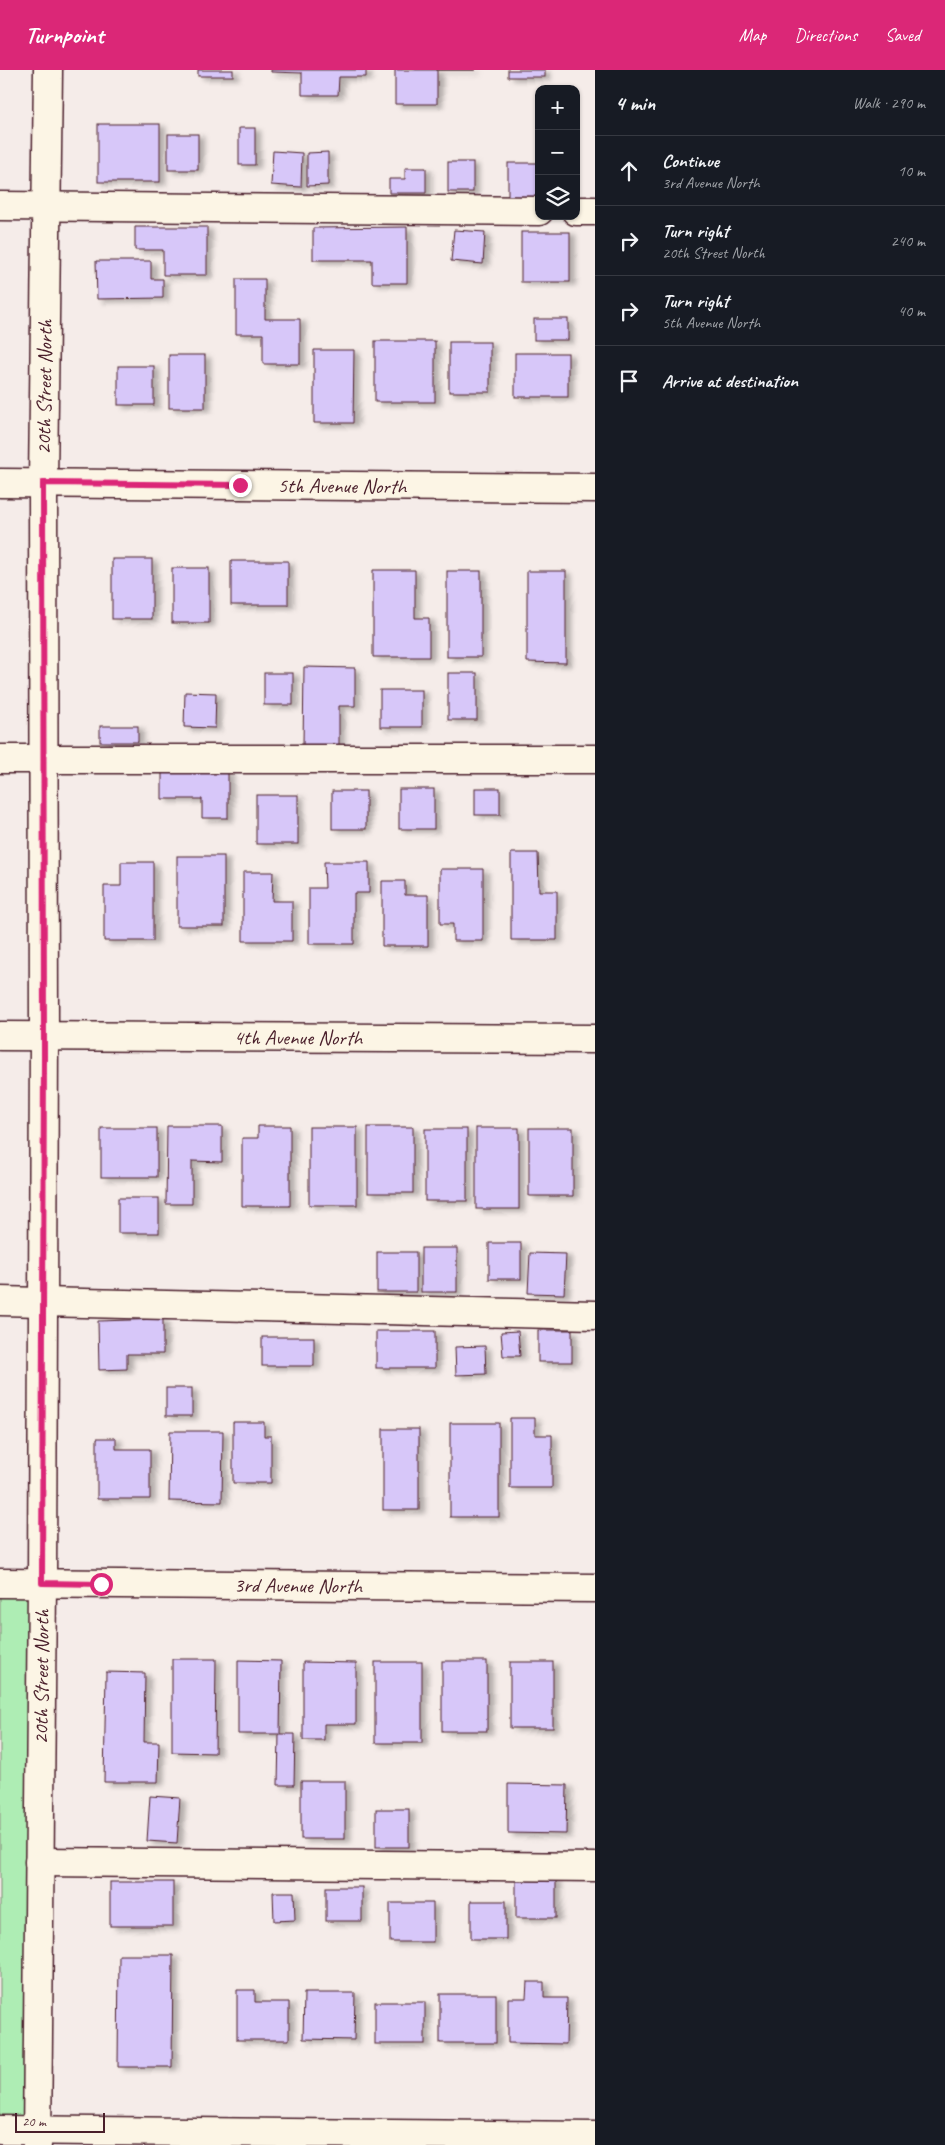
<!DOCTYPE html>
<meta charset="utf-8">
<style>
:root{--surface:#171b24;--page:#242831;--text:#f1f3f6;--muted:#9ea1a6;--line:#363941;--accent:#db2777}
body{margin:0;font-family:Caveat,sans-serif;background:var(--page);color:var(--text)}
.controls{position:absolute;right:15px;top:15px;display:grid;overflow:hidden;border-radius:10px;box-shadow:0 1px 4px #0004}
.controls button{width:45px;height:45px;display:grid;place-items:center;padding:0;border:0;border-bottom:1px solid var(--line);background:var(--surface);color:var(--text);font:25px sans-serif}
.scale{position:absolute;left:15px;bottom:12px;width:90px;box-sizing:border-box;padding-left:5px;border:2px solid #4a1f2b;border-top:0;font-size:14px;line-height:18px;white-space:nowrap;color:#4a1f2b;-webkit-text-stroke:4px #fcf5e5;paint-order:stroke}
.stop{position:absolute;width:15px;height:15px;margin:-11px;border:4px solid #db2777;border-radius:50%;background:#fff}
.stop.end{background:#db2777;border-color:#fff;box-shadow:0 1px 5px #0008}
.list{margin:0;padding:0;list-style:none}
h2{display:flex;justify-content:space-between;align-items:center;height:65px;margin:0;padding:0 20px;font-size:21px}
h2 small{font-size:16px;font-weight:400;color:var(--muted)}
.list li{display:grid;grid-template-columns:32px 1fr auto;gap:15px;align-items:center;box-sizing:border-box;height:70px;padding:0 20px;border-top:1px solid var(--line)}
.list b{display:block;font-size:19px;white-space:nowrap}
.list p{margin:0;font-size:16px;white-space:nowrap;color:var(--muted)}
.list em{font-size:16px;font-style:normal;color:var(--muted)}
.icon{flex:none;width:28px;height:28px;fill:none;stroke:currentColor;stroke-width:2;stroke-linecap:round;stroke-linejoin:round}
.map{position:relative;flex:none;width:595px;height:2075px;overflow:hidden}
header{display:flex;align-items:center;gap:30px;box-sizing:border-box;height:70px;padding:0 25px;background:var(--accent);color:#fff}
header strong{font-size:24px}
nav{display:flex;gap:28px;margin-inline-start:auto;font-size:18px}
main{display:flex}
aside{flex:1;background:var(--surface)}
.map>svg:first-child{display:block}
</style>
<header>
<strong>Turnpoint</strong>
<nav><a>Map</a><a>Directions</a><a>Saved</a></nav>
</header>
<main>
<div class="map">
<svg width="595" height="2075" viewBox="0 0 595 2075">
<defs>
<filter id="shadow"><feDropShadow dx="5.5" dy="3" stdDeviation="2.5" flood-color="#0004"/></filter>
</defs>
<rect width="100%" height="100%" fill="#f5ece9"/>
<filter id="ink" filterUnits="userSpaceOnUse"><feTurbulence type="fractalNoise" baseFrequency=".02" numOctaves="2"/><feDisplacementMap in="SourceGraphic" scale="10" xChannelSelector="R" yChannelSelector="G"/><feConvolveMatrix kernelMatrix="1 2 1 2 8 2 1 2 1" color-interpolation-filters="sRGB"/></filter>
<g filter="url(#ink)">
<polygon fill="#aeedb4" stroke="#7c8670" points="0,1513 42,1513 37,2060 0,2060"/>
<g fill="#d7c7f9" stroke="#4a1f2b" filter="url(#shadow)">
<rect x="198" y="0" width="35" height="6"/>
<polygon points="271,0 366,0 366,7 339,7 338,25 302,25 302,3 271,2"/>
<polygon points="395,0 475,0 437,0 437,34 395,34"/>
<rect x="508" y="0" width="37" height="7"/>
<rect x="98" y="54" width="62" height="58"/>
<rect x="239" y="58" width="16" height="37"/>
<rect x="168" y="64" width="30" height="36"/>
<polygon points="273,81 302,83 301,117 271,115"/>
<polygon points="328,82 328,115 307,116 307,83"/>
<rect x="448" y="92" width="25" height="30"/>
<rect x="508" y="93" width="31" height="38"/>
<polygon points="405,98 426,98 426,123 389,123 389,109 405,109"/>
<polygon points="135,157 207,157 207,205 163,205 163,180 135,180"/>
<polygon points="407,157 407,213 372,213 372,190 313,190 313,158"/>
<polygon points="454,160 485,162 483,194 451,191"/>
<rect x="521" y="162" width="49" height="50"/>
<polygon points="96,191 151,191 151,209 163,209 163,228 97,229"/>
<polygon points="236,209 265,209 265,249 300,249 300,294 263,294 263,264 236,264"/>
<rect x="534" y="249" width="34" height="21"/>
<rect x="375" y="271" width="60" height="61"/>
<rect x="449" y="272" width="41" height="50"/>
<polygon points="314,280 354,280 353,353 314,353"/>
<rect x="515" y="283" width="53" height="44"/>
<rect x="169" y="285" width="36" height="53"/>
<rect x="118" y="296" width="36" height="39"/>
<rect x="112" y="489" width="40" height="60"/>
<rect x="231" y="491" width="57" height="44"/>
<rect x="172" y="498" width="37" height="55"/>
<polygon points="373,500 415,500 415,548 429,548 429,587 373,587"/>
<rect x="447" y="501" width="34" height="86"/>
<polygon points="527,501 566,501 566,593 527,592"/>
<polygon points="304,597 355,598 355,636 339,636 339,676 303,676"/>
<rect x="264" y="603" width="29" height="32"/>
<rect x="448" y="603" width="29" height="47"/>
<rect x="380" y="620" width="42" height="37"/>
<polygon points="185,622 216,623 215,658 184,657"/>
<rect x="100" y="656" width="38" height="16"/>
<polygon points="162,701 228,701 228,748 202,748 202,729 162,729"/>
<rect x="475" y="718" width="25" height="27"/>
<rect x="399" y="719" width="35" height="40"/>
<rect x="332" y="721" width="34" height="38"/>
<rect x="256" y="725" width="42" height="49"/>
<polygon points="511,783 538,783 539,821 557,821 557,870 511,870"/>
<rect x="177" y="786" width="47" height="70"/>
<polygon points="121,792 153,792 153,871 104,871 104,816 121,816"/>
<polygon points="324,792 369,792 369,823 354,823 354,874 309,874 309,818 325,818"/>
<polygon points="440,799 483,799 483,871 453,871 453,854 440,854"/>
<polygon points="243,802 273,802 272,831 292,831 292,871 243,871"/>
<polygon points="382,811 405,811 405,825 428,825 428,876 382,876"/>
<polygon points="167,1056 222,1056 222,1092 192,1091 192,1134 166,1134"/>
<polygon points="258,1056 290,1056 290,1136 242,1136 242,1068 258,1068"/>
<rect x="309" y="1057" width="48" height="78"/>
<rect x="368" y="1057" width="45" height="66"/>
<rect x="101" y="1058" width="56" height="49"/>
<rect x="476" y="1058" width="43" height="81"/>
<rect x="529" y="1058" width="44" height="68"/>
<rect x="425" y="1059" width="42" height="72"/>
<rect x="118" y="1128" width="41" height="35"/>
<rect x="489" y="1173" width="32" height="36"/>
<rect x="421" y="1178" width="36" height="44"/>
<rect x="377" y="1182" width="39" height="40"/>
<polygon points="530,1183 566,1184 564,1224 528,1223"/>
<polygon points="163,1249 163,1284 127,1284 127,1299 99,1300 98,1251"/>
<rect x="538" y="1260" width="34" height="32"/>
<rect x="376" y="1261" width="59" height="37"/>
<polygon points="518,1261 520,1286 503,1286 501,1262"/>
<rect x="262" y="1267" width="52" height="29"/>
<polygon points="485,1276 486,1304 456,1305 455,1277"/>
<rect x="166" y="1318" width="26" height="28"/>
<polygon points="510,1348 535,1348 535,1365 552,1365 552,1418 510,1418"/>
<polygon points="233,1352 264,1352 264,1366 271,1366 271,1413 233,1413"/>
<rect x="450" y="1353" width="49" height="94"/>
<rect x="383" y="1359" width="36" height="81"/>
<polygon points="170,1361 223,1361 222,1432 169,1431"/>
<polygon points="97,1368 116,1368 116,1379 150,1379 150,1429 97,1429"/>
<polygon points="172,1589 216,1589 215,1683 172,1682"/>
<polygon points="238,1590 281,1591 280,1664 295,1664 294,1715 278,1715 279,1664 238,1664"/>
<rect x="442" y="1591" width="45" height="70"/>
<polygon points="303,1592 356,1593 356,1654 324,1654 324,1670 303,1670"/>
<rect x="375" y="1592" width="47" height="81"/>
<rect x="510" y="1592" width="43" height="66"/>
<polygon points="106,1602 145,1603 144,1672 159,1672 158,1712 104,1712"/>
<rect x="301" y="1711" width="44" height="58"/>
<polygon points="508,1714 567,1715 566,1764 508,1763"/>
<polygon points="150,1726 180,1728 177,1773 147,1771"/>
<rect x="376" y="1739" width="33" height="38"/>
<rect x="516" y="1808" width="40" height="40"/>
<rect x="110" y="1812" width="63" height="44"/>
<rect x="326" y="1817" width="36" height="34"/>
<polygon points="273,1822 294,1822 295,1850 274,1851"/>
<rect x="471" y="1831" width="35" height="38"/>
<rect x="390" y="1833" width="43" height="39"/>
<polygon points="119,1885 173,1885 172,1997 118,1997"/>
<polygon points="527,1912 544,1912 544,1928 567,1928 566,1974 508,1973 508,1928 526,1928"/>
<polygon points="237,1920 255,1920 255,1932 289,1932 289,1970 237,1970"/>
<polygon points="304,1923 355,1923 354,1970 303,1969"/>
<rect x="440" y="1924" width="56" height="49"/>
<rect x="375" y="1932" width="50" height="42"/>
</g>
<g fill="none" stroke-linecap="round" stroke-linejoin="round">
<defs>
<g id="minor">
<polyline points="0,136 539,141"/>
<polyline points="576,141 595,141"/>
<path id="s1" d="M0,413L595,418"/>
<polyline points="0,689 595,689"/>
<path id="s2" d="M0,966L595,969"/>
<polyline points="0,1231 595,1245"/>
<path id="s3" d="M0,1513L595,1518"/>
<polyline points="39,1792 595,1797"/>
<path id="s4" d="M37,2075L42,1513L44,966L43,413L48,0"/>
</g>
<polyline id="major" points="0,2060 595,2066"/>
</defs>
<use href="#minor" stroke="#4a1f2b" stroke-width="31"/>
<use href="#major" stroke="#4a1f2b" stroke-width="31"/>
<use href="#minor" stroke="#fcf5e5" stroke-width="28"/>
<use href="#major" stroke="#fcf5e5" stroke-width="28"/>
</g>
</g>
<g fill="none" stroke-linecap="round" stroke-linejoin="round" filter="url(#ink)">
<polyline stroke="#db2777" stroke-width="6" points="101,1514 42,1513 44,985 43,413 240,415"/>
</g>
<g text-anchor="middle" stroke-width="5" stroke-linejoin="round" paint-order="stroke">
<g font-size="21" fill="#4a1f2b" stroke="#fcf5e5">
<text dy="7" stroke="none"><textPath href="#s4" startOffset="1758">20th Street North</textPath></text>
<text dy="7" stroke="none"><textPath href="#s1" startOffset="342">5th Avenue North</textPath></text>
<text dy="7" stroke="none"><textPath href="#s2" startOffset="298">4th Avenue North</textPath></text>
<text dy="7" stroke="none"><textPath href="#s3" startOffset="298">3rd Avenue North</textPath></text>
<text dy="7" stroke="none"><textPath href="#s4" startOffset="468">20th Street North</textPath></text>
</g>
</g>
</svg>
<div class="controls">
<button>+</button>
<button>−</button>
<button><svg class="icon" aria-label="layers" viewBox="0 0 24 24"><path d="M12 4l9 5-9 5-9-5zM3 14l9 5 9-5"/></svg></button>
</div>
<div class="scale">20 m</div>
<div class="stop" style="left:101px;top:1514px"></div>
<div class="stop end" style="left:240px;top:415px"></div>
</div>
<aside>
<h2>4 min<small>Walk · 290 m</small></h2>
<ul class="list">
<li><svg class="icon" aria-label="ahead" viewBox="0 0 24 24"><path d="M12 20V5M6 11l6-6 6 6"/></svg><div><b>Continue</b><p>3rd Avenue North</p></div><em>10 m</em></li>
<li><svg class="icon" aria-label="right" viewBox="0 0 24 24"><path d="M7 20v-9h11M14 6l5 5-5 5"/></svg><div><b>Turn right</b><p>20th Street North</p></div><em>240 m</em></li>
<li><svg class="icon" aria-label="right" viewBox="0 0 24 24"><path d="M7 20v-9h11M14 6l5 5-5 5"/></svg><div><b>Turn right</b><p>5th Avenue North</p></div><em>40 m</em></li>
<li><svg class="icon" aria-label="arrive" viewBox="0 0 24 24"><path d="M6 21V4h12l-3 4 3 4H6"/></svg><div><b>Arrive at destination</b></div></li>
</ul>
</aside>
</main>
